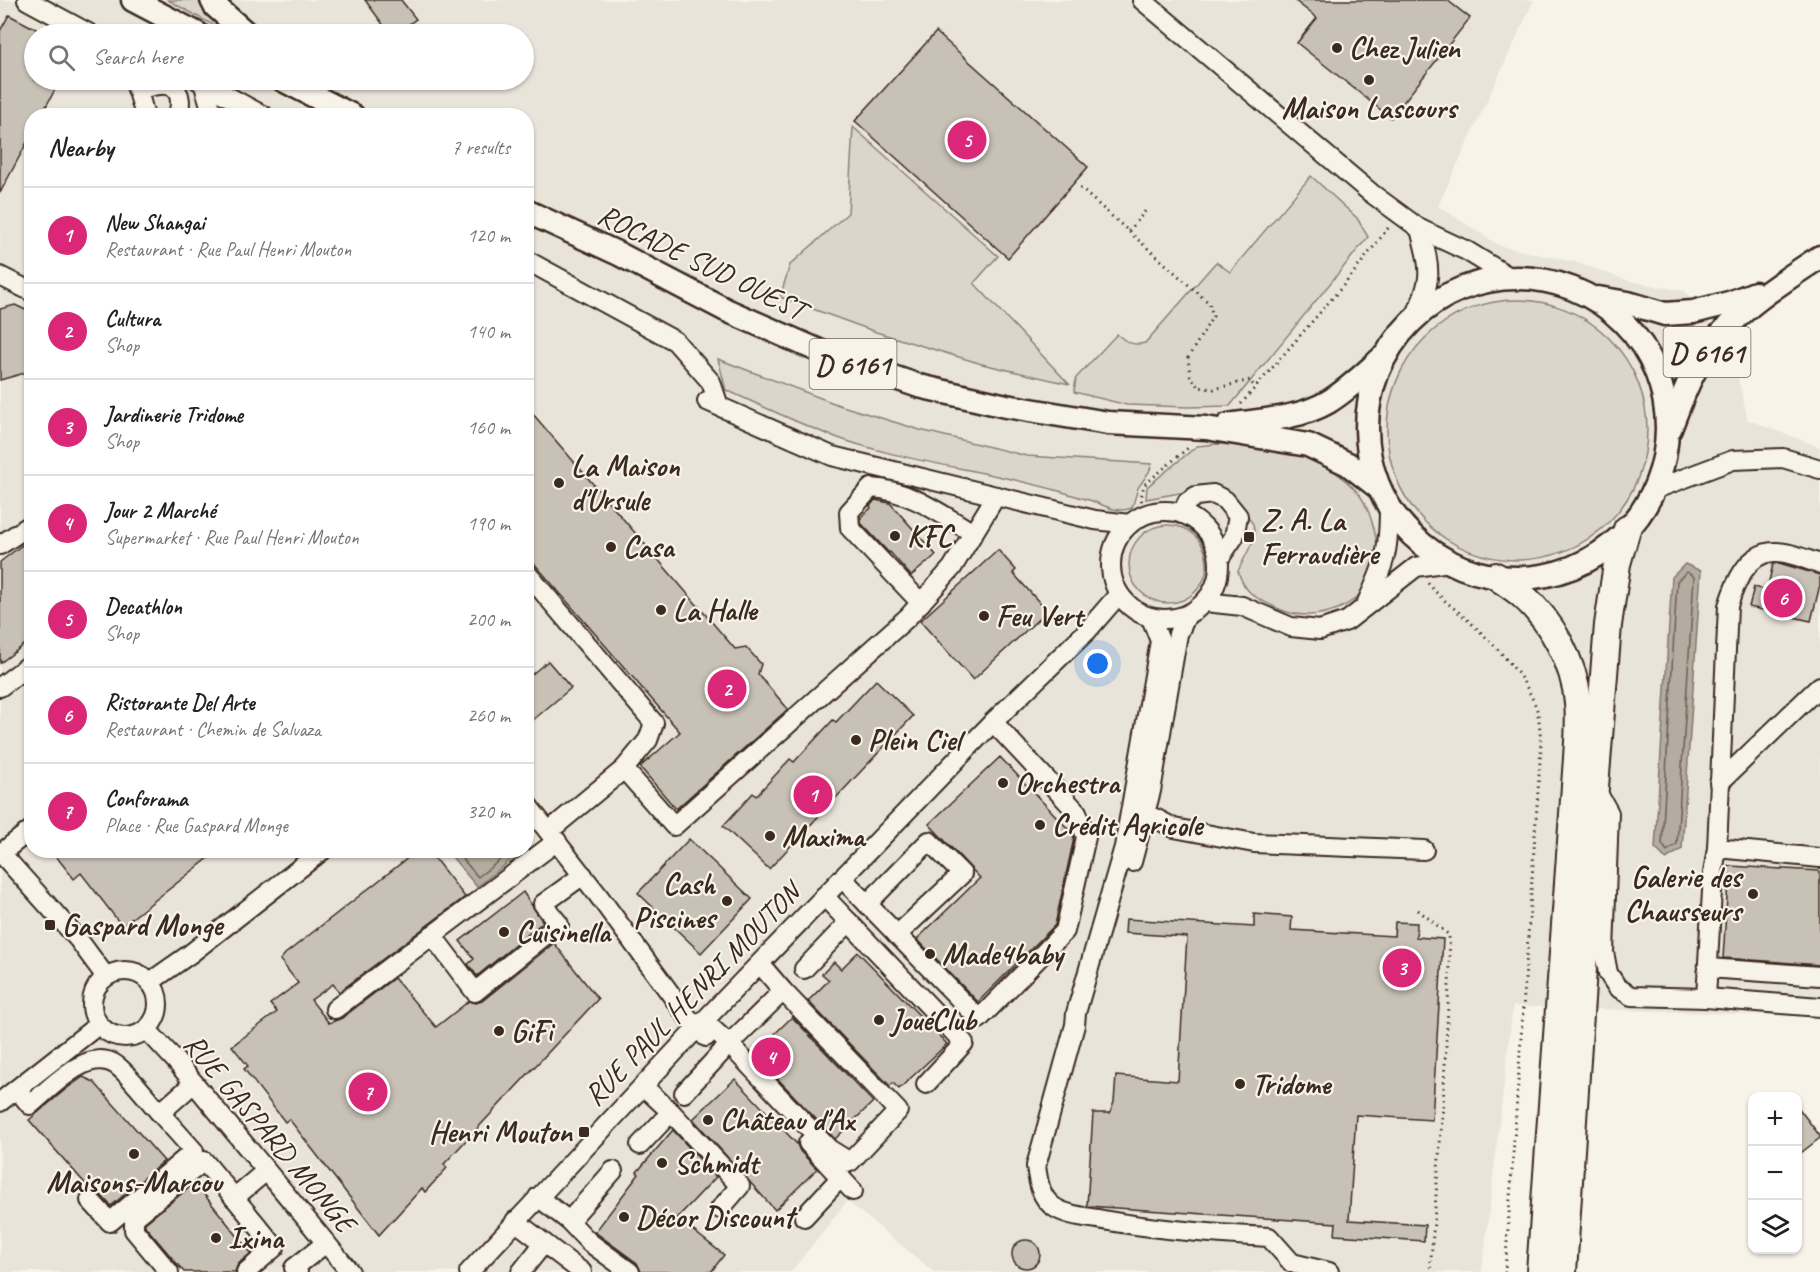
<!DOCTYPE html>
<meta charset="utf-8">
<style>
:root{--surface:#fff;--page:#f6f6f6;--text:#222;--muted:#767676;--line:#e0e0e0;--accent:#db2777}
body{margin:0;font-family:Caveat,sans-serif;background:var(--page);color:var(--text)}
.controls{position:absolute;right:18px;bottom:18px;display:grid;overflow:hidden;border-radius:12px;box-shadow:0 2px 4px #0004}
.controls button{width:54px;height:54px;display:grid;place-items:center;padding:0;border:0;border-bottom:2px solid var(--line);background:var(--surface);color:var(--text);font:30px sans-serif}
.you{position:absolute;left:1098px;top:664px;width:21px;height:21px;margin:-15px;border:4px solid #fff;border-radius:50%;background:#1a73e8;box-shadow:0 0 0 9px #1a73e833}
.badge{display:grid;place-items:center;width:39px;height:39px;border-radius:50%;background:var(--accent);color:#fff;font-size:20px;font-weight:700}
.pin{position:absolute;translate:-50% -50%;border:3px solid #fff;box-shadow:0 2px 6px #0006}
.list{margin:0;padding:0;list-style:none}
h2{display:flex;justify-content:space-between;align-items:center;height:78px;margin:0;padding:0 24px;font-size:26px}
h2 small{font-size:20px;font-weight:400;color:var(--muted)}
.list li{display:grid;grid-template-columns:39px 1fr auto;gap:18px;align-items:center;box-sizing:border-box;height:96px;padding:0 24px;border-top:2px solid var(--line)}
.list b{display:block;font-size:22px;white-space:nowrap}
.list p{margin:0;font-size:20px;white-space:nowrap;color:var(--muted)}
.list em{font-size:20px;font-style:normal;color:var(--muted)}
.icon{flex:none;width:33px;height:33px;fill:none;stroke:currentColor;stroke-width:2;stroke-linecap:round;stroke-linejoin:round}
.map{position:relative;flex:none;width:1820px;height:1272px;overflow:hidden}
.search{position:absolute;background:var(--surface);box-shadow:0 2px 4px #0004;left:24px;top:24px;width:510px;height:66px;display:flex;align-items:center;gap:15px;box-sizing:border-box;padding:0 21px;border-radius:33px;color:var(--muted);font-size:22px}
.panel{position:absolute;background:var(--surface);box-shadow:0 2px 4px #0004;left:24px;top:108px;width:510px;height:750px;border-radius:24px}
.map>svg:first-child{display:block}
</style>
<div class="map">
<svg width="1820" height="1272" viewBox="0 0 1820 1272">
<rect width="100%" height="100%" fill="#f7f3e8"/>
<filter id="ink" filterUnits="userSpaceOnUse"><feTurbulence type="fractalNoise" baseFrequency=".0167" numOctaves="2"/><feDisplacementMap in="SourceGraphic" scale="12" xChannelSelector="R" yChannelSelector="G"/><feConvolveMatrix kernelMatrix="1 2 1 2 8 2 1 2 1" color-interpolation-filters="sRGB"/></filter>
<g filter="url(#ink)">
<path fill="#e9e4d9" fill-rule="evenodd" d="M0,0H1534L1438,206L1500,246L1575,262L1629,281L1685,291L1731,349L1748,420L1820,447V1017L1513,1006L1482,1272H934L847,1201L791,1272H0ZM34,34H524V80H34ZM32,116H526V850H32Z"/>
<g fill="#dbd6cb" stroke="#8b8074" stroke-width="1.5">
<polygon points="168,0 206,0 238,34 229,34"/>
<polygon points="853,127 998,256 974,283 1069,384 982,364 876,332 780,297 790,265 848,213"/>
<path d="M1311,176L1357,218L1368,237L1230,406L1188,407L1127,405L1074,392L1076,378L1117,334C1126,342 1132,346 1145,343L1216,262L1230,272Z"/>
<circle cx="1517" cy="430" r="130"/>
<path d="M718,359L839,405L920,430L1027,456L1152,464L1149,472L1138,488L1132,508C1115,514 1105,505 1089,500C1079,497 1069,494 1059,491C982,469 901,462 827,434C793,421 760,405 726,390Z"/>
<path d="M1217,444C1241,445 1265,449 1289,453C1296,454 1305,455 1312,457C1325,462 1353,485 1361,497C1371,512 1380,545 1377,563C1369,606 1316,626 1279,609C1258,599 1245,595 1238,571L1255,537L1253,524L1234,497L1220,488L1203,485L1191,491L1146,499L1147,487L1197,446Z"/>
<circle cx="1168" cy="564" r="39"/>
</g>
<g fill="#b4aca0" stroke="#84786c" stroke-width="1.5">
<polygon points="1685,564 1701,571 1682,849 1666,859 1655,848 1672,577"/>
<polygon points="447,851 522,851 477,887"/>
</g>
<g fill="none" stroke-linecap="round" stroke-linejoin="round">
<g stroke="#6b5e52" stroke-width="1.5">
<polygon points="1687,572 1694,577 1677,844 1667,851 1662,844 1677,581"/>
<polyline points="455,850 478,877 513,850"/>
</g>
</g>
<g fill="#c8c1b6" stroke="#3b2a1e" stroke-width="1.5">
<polygon points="365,0 401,0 416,19 395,34 390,34"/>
<polygon points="1294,0 1447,0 1470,18 1391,118 1297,43 1317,18"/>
<polygon points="9,15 38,30 34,34 34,80 60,80 41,116 32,116 32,133 0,193 0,31"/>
<polygon points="936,32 1088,167 1008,258 855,121"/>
<polygon points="15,305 32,313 32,371 0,380 0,309"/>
<polygon points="526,406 735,649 746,647 761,664 758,674 788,709 676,809 640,767 680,732 526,554"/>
<polygon points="875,500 890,503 936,555 911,576 890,552 889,553 861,523 861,517 871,508 870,506"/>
<polygon points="22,545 32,558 32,639 0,663 0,562"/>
<polygon points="998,550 1016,570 1013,573 1047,611 973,680 920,621"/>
<polygon points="1779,563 1820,575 1820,585 1811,621 1749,607 1754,587 1767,590 1773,564"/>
<polygon points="548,661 571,688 526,726 526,679"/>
<polygon points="876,680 913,716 769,869 723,826 753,793 756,796 790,759 794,762 833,720 836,722"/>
<polygon points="1000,757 1072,833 1074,838 1055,925 978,1002 917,939 980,878 929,824"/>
<polygon points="689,839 752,899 701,953 638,893"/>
<polygon points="51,850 219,850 122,926 81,873 74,879"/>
<polygon points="418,850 428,850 465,897 339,992 333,984 311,1000 329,1023 342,1018 394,978 436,1027 469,1001 476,1003 482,1001 554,943 598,999 444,1164 447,1168 425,1192 422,1188 379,1235 289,1119 285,1122 244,1069 248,1066 232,1046 277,1012 270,1004 298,983 280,960 285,954"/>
<polygon points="1729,866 1820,871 1820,965 1723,958"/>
<polygon points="523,892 543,922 477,976 468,964 474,959 460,941"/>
<polygon points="1254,914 1292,917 1291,930 1394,936 1395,922 1417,923 1416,937 1443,939 1432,1120 1356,1115 1349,1220 1425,1225 1424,1241 1335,1235 1336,1223 1087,1206 1093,1113 1110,1113 1114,1102 1116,1076 1178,1081 1187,937 1125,933 1126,919 1254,927"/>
<polygon points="858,952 947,1044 899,1089 893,1083 890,1086 808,1001 829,980 822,974 834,962 841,969"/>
<polygon points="792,1017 873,1102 835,1139 754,1054"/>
<polygon points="83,1077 94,1082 164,1161 111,1206 98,1192 90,1189 29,1120 66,1089"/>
<polygon points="735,1079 797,1144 800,1151 817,1169 775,1210 693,1119"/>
<polygon points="1797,1106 1820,1136 1820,1138 1797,1156"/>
<polygon points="673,1130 716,1177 677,1218 724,1255 711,1272 641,1272 637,1263 595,1232 639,1174 637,1172"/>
<polygon points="195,1183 251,1253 238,1264 235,1272 184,1272 145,1226 145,1223"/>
<circle cx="1026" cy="1254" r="14"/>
</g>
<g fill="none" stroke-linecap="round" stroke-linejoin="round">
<defs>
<g id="minor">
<polyline points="27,0 90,34"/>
<polyline points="1142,0 1371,193 1420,229 1467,251 1511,278"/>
<polyline points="135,80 145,116"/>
<polyline points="198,80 264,116"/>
<polyline points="203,82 213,116"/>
<path d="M137,89C146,88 157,84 166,85C182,87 182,105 177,116"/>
<polyline points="526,260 675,341 711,382 719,406"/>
<polyline points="0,276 32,292"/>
<path d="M1414,319C1433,278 1431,272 1420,229"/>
<polyline points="707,401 832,456 1095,520 1130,524"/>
<polyline points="1653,490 1733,460 1783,458 1820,469"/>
<circle cx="1165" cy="565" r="54"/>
<polyline points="1182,514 1187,502 1196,496 1213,494 1225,500 1238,516 1234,537 1219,559"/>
<polyline points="0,545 32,524"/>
<polyline points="526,572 654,723 648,740 624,769 674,826 908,617 952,568 996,496"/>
<polyline points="1205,602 1242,606 1291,627 1320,630 1347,621 1416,567 1449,562"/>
<path d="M1367,602C1386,562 1389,549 1389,506"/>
<path d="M921,603L850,528L849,512L871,488C909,490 941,514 973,533"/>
<path d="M1151,618L1160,641L1124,847L1076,1013L1075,1025L1036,1166C1038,1180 1040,1198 1054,1207C1067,1216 1087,1217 1103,1220C1158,1230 1213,1234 1269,1237L1292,1263L1329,1272"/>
<polyline points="0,687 32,663"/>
<polyline points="1719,783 1820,686"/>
<polyline points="1595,788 1609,813 1604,952 1608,973 1617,987 1631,996 1706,998 1820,1007"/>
<polyline points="526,803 598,895 689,1019 706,1037"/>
<polyline points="1133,814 1155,818 1174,828 1254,843 1424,850"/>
<polyline points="549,831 624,769"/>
<path d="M1717,848L1728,606C1735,583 1747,553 1774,552C1788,551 1807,560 1820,564"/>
<polyline points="0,852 78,939 106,977"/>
<polyline points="1,853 32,829"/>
<polyline points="1132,862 1151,791 1178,634 1187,615"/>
<polyline points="842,878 979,1019 1065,931 1086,837 1077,812 993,722"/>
<polyline points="824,896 964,1043 926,1084"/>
<polyline points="867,904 929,841 962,874 897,935"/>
<polyline points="432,935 475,992 559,924 543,904 583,875"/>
<polyline points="760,964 783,991"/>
<polyline points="1708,968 1820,976"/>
<polyline points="804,969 849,922"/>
<circle cx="125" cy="1004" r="33"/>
<polyline points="150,982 190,954 323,850"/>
<polyline points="1706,998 1713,873 1717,848 1820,858"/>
<polyline points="335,1009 557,841"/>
<polyline points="704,1021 729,1044 783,991 898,1111 850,1162 829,1149 729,1044"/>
<polyline points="147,1030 175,1060 350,1272"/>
<path d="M17,1089L30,1105C51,1088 88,1046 116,1065C127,1072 150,1102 160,1113L194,1083"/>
<polyline points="684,1093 721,1053"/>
<polyline points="0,1102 98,1025"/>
<polyline points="671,1112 740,1186 720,1209"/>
<polyline points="808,1143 853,1191"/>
<polyline points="640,1145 671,1112 643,1086"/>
<polyline points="538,1197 569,1221 589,1242 630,1272"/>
<polyline points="234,1198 266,1171"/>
<polyline points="90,1200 110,1222 194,1151 160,1113"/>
<polyline points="804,1217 841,1177"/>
<polyline points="515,1221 582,1272"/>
<polyline points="569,1221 613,1171"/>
<polyline points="169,1272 134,1230 134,1218 204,1161 275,1247 246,1272"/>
<polyline points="298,1272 294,1268 326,1243"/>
<polyline points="469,1272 698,1027 993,722 1087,631 1119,594"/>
<polyline points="521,1272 544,1243"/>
</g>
<g id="major">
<polyline points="133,0 198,34"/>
<polyline points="212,0 215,6 247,34"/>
<polyline points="283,80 353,116"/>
<polyline points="526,211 619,254 726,310 831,356 919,386 1006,406 1108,423 1206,428 1308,445 1348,464 1379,488"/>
<circle cx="1517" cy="428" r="150"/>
<polyline points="1598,298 1628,303 1665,314 1693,312 1729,303 1755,293"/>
<path d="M1228,425C1261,420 1299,419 1328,402C1348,390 1365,373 1383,357"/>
<path d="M1670,429C1677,411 1684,391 1693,374C1721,320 1771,289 1820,257"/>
</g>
<g id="highway">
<path d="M1496,576C1504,582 1514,588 1522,595C1551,620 1575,664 1578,703C1580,721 1578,740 1577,758L1540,1272"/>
<polyline points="1563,1272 1595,787 1608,625 1617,564 1627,529"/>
</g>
</defs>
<use href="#minor" stroke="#3b2a1e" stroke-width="22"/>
<use href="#major" stroke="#3b2a1e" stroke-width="27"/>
<use href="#highway" stroke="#3b2a1e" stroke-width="30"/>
<g stroke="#3b2a1e" stroke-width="3" stroke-dasharray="1.5 4.5" stroke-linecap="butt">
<polyline points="1080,188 1209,303 1213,316 1188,358 1190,375 1198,387 1214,389 1250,380 1255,388"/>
<polyline points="1129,231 1147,209"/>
<polyline points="1241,404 1348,280 1389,227"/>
<polyline points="1144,513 1141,498 1144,485 1188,448"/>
<path d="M1428,583C1438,596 1449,604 1462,615C1491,641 1524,672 1537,710C1540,721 1540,735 1541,747L1505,1272"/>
<polyline points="1418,910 1449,935 1450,965 1443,1106 1430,1272"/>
</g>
<use href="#minor" stroke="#f7f3e8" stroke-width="18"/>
<use href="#major" stroke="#f7f3e8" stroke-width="22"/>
<use href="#highway" stroke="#f7f3e8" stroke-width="26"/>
</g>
</g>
<g fill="#3b2a1e" stroke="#f7f3e8" stroke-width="2">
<circle cx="1337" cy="48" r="6"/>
<circle cx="1369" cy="80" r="6"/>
<circle cx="559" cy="483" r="6"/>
<circle cx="895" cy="536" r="6"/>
<rect x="1243" y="531" width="12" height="12" rx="3"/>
<circle cx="611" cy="547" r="6"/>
<circle cx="661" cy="610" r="6"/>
<circle cx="984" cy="616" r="6"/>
<circle cx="856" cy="740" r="6"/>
<circle cx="1003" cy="783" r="6"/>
<circle cx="1040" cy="825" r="6"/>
<circle cx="770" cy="836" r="6"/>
<circle cx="1753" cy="894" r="6"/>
<circle cx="727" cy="901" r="6"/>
<rect x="44" y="919" width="12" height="12" rx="3"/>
<circle cx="504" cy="932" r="6"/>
<circle cx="930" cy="954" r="6"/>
<circle cx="879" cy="1020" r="6"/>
<circle cx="499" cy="1031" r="6"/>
<circle cx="1240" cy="1084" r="6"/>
<circle cx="708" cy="1120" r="6"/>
<rect x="578" y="1126" width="12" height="12" rx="3"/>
<circle cx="134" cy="1154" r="6"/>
<circle cx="662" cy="1163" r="6"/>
<circle cx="624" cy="1217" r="6"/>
<circle cx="216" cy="1238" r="6"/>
</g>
<g text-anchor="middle" stroke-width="4.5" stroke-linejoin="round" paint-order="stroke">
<g fill="#f7f3e8" stroke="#73665b" stroke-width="1.5">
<rect x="1663.5" y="327" width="87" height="50" rx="4.5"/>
<rect x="809.5" y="339" width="87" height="50" rx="4.5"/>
</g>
<g font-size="28" font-weight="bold" fill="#3b2a1e">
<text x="1707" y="362">D 6161</text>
<text x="853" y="374">D 6161</text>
</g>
<g font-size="30" font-weight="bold" fill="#3b2a1e" stroke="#f7f3e8" text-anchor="start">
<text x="1349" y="58">Chez Julien</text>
<text x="1369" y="118" text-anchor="middle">Maison Lascours</text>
<text x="571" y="476">La Maison<tspan x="571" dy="34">d'Ursule</tspan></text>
<text x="1261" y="530">Z. A. La<tspan x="1261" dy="34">Ferraudière</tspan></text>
<text x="907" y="546">KFC</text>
<text x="623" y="557">Casa</text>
<text x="673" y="620">La Halle</text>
<text x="996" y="626">Feu Vert</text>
<text x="868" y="750">Plein Ciel</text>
<text x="1015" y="793">Orchestra</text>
<text x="1052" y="835">Crédit Agricole</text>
<text x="782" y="846">Maxima</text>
<text x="1741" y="887" text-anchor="end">Galerie des<tspan x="1741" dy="34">Chausseurs</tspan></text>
<text x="715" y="894" text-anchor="end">Cash<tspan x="715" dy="34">Piscines</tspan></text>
<text x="62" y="935">Gaspard Monge</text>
<text x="516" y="942">Cuisinella</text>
<text x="942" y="964">Made4baby</text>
<text x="891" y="1030">JouéClub</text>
<text x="511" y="1041">GiFi</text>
<text x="1252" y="1094">Tridome</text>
<text x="720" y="1130">Château d'Ax</text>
<text x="572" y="1142" text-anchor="end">Henri Mouton</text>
<text x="674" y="1173">Schmidt</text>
<text x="134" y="1192" text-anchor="middle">Maisons-Marcou</text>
<text x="636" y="1227">Décor Discount</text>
<text x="228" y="1248">Ixina</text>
</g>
<g font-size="30" fill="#3b2a1e" stroke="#f7f3e8">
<text transform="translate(702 262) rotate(26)" y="10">ROCADE SUD OUEST</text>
<text transform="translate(692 994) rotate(-46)" y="10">RUE PAUL HENRI MOUTON</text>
<text transform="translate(270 1133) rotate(50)" y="10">RUE GASPARD MONGE</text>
</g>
</g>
</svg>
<div class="controls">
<button>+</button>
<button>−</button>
<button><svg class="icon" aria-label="layers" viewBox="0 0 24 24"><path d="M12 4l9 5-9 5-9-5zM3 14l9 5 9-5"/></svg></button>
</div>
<div class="you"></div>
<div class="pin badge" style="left:813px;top:795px">1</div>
<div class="pin badge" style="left:727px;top:689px">2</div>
<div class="pin badge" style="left:1402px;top:968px">3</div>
<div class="pin badge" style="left:771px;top:1057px">4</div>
<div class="pin badge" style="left:967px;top:140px">5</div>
<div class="pin badge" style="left:1783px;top:598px">6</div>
<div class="pin badge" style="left:368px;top:1092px">7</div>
<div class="search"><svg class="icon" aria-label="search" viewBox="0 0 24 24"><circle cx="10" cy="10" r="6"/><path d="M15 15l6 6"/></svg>Search here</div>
<section class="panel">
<h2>Nearby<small>7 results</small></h2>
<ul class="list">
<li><span class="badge">1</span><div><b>New Shangai</b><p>Restaurant · Rue Paul Henri Mouton</p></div><em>120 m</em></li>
<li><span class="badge">2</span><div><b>Cultura</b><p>Shop</p></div><em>140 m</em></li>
<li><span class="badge">3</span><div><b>Jardinerie Tridome</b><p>Shop</p></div><em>160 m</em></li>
<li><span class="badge">4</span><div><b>Jour 2 Marché</b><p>Supermarket · Rue Paul Henri Mouton</p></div><em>190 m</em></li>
<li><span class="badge">5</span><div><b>Decathlon</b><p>Shop</p></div><em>200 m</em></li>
<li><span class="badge">6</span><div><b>Ristorante Del Arte</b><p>Restaurant · Chemin de Salvaza</p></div><em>260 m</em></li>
<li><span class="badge">7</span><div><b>Conforama</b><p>Place · Rue Gaspard Monge</p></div><em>320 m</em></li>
</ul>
</section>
</div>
